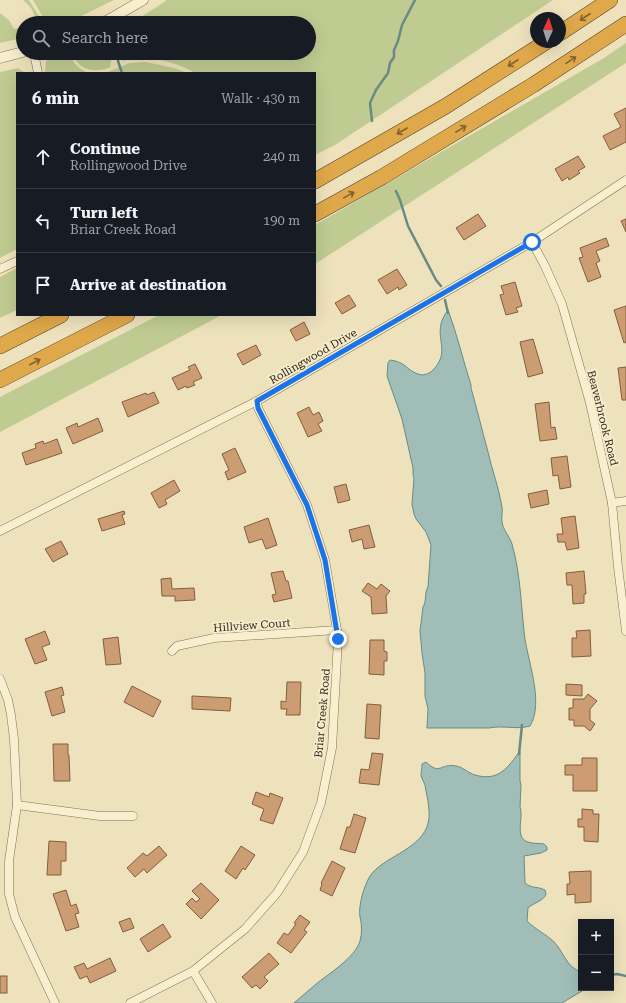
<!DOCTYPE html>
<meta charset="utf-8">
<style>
:root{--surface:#171b24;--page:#242831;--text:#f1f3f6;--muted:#9ea1a6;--line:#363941}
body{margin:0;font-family:"Roboto Serif",serif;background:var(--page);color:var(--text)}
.controls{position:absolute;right:12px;bottom:12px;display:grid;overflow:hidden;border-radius:0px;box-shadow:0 4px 16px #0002}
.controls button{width:36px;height:36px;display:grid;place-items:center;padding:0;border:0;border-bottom:1px solid var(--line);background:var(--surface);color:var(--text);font:20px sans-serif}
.compass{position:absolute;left:530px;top:12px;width:36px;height:36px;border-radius:50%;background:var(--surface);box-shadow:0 4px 16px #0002;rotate:4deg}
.stop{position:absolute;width:12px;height:12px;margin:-9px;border:3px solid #1a73e8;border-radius:50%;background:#fff}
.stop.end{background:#1a73e8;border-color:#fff;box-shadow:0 1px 4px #0008}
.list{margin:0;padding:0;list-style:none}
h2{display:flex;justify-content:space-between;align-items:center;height:52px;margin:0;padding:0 16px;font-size:17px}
h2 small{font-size:13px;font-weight:400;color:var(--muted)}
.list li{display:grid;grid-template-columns:26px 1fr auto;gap:12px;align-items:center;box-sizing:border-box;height:64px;padding:0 16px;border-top:1px solid var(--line)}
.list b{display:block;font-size:15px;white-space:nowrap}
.list p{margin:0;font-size:13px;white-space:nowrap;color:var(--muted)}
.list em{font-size:13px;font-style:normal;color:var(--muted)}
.icon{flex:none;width:22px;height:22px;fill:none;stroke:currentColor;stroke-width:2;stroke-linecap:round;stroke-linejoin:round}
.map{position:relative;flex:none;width:626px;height:1003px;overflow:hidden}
.search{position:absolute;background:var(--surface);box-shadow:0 4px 16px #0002;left:16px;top:16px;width:300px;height:44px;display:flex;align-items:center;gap:10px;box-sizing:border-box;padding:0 14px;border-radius:22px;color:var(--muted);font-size:15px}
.panel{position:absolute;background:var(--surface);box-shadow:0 4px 16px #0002;left:16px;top:72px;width:300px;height:244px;border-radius:0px}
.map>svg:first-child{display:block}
</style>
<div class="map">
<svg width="626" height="1003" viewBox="0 0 626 1003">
<rect width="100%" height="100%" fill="#ede2bc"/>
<g fill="#c0cb91">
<polygon points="23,0 29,0 38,15 48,23 31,23 37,20 31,8"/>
<polygon points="33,0 114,0 67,23 51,22 47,19 43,17"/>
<path d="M167,0H553L335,145L315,155V73H195C178,62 142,53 123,61V57L130,53H309V23H132Z"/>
<polygon points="0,13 9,20 14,29 19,28 22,38 0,43"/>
<polygon points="626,43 626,63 315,264 315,225 604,58"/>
<path d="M69,53C73,63 78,69 89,73H45L46,61Z"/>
<path d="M73,53H113L112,55L110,67C96,74 77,70 73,53Z"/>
<polygon points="146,62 174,68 187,73 105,73 130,63"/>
<polygon points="18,68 25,73 17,73 17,249 0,258 0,72"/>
<polygon points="17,268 17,310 0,318 0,277"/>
<polygon points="159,315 222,315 0,432 0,397"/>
</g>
<g fill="#a0beb7" stroke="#688b85">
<path d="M448,310C457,334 463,360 471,385V388C477,409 482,430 488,452C492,470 499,488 502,507C503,512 501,517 502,522C503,530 510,537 512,544C520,572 521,602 524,631C526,658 545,701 530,726C517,730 503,725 489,728H427L428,709L425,696V673L422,653L420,631L423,607C427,601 424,593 428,587L431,545L426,532L416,519L414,514L412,504L414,478L413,475V468L402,419L387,376L388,363L390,360C406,362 406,370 418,374C422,376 429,374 432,371C450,353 437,342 441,324C442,319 445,314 448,310Z"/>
<path d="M520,751V781L521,785L520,807C524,817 514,838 528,842C533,844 539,843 544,844L547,847V850L541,853L524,856L525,883C532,889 537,886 545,890L546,894C544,901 533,903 528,908L527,921C536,930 546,934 554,942C564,952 566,967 581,972V988H587L562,1003H294C301,997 308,991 315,985C328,974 355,958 360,941C362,934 362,924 360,917C358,906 364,886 370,876C383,857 417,851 427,827C432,814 427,798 425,785C424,782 422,779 421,776C421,773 422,768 422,764L426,762C441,776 439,763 456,766C463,767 468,773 475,775C499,782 508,767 520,751Z"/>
</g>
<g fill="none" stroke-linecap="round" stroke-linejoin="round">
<g stroke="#688b85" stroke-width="2.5">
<polyline points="122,73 118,61 118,58 123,53"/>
<polyline points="372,121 370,103 376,90 388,73 390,63 394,57 394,50 398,41 402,25 415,0"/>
<polyline points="396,191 400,200 408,226 436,280 441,286"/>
<polyline points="445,300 448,313"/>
<polyline points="519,754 522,725"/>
<polyline points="611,975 617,974 626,976"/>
</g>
</g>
<g fill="#cc9d72" stroke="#845d3c">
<polygon points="626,108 626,142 610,150 603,136 621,127 614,114"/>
<polygon points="578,156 585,167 578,171 580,173 569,180 568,177 562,181 555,169"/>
<polygon points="478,214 486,226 464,240 456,228"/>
<polygon points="626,219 626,232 621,221"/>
<polygon points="606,238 609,246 596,251 600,261 596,263 601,277 588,282 579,258 583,257 580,248"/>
<polygon points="397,269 407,285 399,290 398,287 387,294 378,280"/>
<polygon points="515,282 522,306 516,308 518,312 506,315 500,295 504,294 501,286"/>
<polygon points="349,295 356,306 342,314 335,303"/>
<polygon points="626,306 626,342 624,343 614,310"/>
<polygon points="304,322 310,334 296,341 290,330"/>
<polygon points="533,339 543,373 528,377 520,342"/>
<polygon points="256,345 261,355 243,365 237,354"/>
<polygon points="195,364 202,378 193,382 195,385 187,388 186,386 178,390 172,378 190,370 188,367"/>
<polygon points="626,367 626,400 622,400 618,368"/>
<polygon points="154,392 159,403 128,417 122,402 146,393 147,395"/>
<polygon points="549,402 551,428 555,427 557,439 540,441 535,404"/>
<polygon points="309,407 313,415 319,412 323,421 318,424 322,431 308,437 297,413"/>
<polygon points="98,418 103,431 73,444 66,428 77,423 78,427"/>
<polygon points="57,439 62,453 26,465 22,453 36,448 35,444 43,441 44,444"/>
<polygon points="235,448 246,472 228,480 225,472 229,470 222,454"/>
<polygon points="567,456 571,487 560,489 558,475 553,476 551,458"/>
<polygon points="174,480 180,491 165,500 167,504 159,508 151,493"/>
<polygon points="346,484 350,500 338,503 334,487"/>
<polygon points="547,490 549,504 531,508 528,494"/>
<polygon points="124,511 125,514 122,515 125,524 102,531 98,519"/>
<polygon points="575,516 579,548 567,550 565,542 558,542 557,534 563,534 561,518"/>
<polygon points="268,518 277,545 266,549 262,539 249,543 244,527"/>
<polygon points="369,525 375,547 364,549 362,539 352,542 349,530"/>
<polygon points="61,541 68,554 53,562 45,549"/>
<polygon points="283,571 286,581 288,581 292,598 274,602 272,595 276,594 271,573"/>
<polygon points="584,571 586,594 584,594 584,603 573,604 572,585 567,585 566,573"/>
<polygon points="171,578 172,589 194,588 195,600 175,601 175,596 162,596 161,579"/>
<polygon points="368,583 377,589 381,584 390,591 386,596 387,613 372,614 371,597 362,591"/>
<polygon points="590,630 591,656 572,657 572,638 577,638 576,631"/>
<polygon points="45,631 50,644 42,647 47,660 35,664 25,639"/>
<polygon points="118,637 121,664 106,665 103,639"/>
<polygon points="370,640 384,640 384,651 387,652 387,661 384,661 384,675 369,674"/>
<polygon points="287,682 301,682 300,715 286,715 287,709 281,709 281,701 286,702"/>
<polygon points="566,684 582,685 582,696 566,695"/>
<polygon points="132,686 161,701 153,717 124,702"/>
<polygon points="62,687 64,695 61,696 65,712 52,716 45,692"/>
<polygon points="588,694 597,701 590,709 590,720 595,724 590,731 584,726 574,726 574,720 569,720 569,708 573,708 573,699 584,699"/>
<polygon points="192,696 231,698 230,711 192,709"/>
<polygon points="367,704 381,705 379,739 365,738"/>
<polygon points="53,744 68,744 68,755 69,755 70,781 54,781"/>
<polygon points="372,753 383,754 379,785 359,783 361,769 369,770"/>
<polygon points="582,758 597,758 597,791 573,791 573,775 565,775 565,765 582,765"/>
<polygon points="256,792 269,797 270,793 283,798 273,824 260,820 264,809 252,804"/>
<polygon points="582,809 593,810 593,814 599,814 598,842 584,841 584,827 578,827 578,819 582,819"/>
<polygon points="354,814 366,818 355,853 340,849 347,827 350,827"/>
<polygon points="49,841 66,842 66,861 61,861 61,875 47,875"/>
<polygon points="159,846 167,855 147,873 144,869 135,877 127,868 143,853 147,856"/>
<polygon points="241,846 255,855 245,870 243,868 236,879 225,871"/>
<polygon points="332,861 345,868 332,896 320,890 322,884 321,883"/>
<polygon points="591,871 591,902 575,903 575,894 567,895 567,884 570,884 569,872"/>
<polygon points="201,883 219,900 201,919 186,904 192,898 196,902 200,899 192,891"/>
<polygon points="66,890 71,906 76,904 79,913 75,914 79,927 66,931 53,894"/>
<polygon points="300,915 310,922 304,930 307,932 291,953 277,943 284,933 288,935 296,924 294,923"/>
<polygon points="130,918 134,928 123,932 119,922"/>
<polygon points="163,924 171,937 148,952 140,939"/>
<polygon points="269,953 279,964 264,977 268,981 260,989 256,985 252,988 242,977"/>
<polygon points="110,958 116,971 90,983 87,976 80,979 74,967 84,963 87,969"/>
<rect x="0" y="976" width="7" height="17"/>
</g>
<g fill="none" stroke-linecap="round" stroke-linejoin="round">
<defs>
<g id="minor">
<polyline points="34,53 38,73"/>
<polyline points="532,242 545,266 562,304 590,403 612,503 618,567 626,631"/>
<polyline points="0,269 17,261"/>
<polyline points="612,503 626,501"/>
<polyline points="0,531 257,401 532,242 626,180"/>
<polyline points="172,651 177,646 214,638 337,630"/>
<polyline points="0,679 8,700 11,715 14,739 17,805 9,861 9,894 15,917 55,1003"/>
<polyline points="17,805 100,816 133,816"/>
<polyline points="193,971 212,1003"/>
<polyline points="130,1003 193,971 245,929 277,893 303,852 321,803 332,748 338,639 337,630 325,560 307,505 258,408 257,401"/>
</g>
<g id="tertiary">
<polyline points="103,23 143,0"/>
<polyline points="0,58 23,52"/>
</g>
<g id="motorway">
<polyline points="560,33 610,0"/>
<polyline points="315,181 446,106 546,42"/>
<polyline points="315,214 382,177 533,85 626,24"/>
<polyline points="0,346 61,315"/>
<polyline points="0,380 127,315"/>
</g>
</defs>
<use href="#minor" stroke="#847256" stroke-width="9"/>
<use href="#tertiary" stroke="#847256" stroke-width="11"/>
<use href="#motorway" stroke="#52402b" stroke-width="16"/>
<use href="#minor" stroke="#f8efcf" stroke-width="8"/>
<use href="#tertiary" stroke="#f8efcf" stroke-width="10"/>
<use href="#motorway" stroke="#dfa84a" stroke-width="15"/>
</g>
<defs><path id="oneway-shaft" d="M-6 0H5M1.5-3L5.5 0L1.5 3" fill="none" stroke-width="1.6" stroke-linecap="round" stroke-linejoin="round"/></defs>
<g stroke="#816230">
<use href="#oneway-shaft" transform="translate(585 17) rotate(147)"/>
<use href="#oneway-shaft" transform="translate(571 60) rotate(-34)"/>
<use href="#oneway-shaft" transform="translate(513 63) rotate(147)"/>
<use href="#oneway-shaft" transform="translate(461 129) rotate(-31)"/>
<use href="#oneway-shaft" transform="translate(402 131) rotate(150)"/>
<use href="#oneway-shaft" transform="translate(349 195) rotate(-29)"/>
<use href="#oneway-shaft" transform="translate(35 362) rotate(-27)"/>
</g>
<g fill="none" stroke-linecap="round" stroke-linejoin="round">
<polyline stroke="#1a73e8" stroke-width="5" points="338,639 325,560 307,505 258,408 257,401 532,242"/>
</g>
<g text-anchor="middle" stroke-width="4" stroke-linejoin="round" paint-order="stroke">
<g font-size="11" fill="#34291b" stroke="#f5eccb">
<text transform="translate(313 356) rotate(-30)" y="4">Rollingwood Drive</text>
<text transform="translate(603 418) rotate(76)" y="4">Beaverbrook Road</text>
<text transform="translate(252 625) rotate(-4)" y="4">Hillview Court</text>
<text transform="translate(322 713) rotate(-85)" y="4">Briar Creek Road</text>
</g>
</g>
</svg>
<div class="controls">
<button>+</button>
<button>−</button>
</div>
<svg class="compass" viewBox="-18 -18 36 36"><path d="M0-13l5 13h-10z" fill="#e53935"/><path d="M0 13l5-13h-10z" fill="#9ea1a6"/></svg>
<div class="stop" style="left:532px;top:242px"></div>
<div class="stop end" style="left:338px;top:639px"></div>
<div class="search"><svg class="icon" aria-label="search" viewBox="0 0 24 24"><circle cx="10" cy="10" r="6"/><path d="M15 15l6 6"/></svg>Search here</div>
<section class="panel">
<h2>6 min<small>Walk · 430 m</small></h2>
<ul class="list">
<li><svg class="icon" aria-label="ahead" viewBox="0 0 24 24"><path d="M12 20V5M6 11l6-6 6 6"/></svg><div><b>Continue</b><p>Rollingwood Drive</p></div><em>240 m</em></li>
<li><svg class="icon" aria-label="left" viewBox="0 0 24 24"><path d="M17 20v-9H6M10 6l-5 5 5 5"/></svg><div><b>Turn left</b><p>Briar Creek Road</p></div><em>190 m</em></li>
<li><svg class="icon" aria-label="arrive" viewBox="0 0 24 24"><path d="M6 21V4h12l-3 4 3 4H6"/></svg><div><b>Arrive at destination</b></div></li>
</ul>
</section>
</div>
